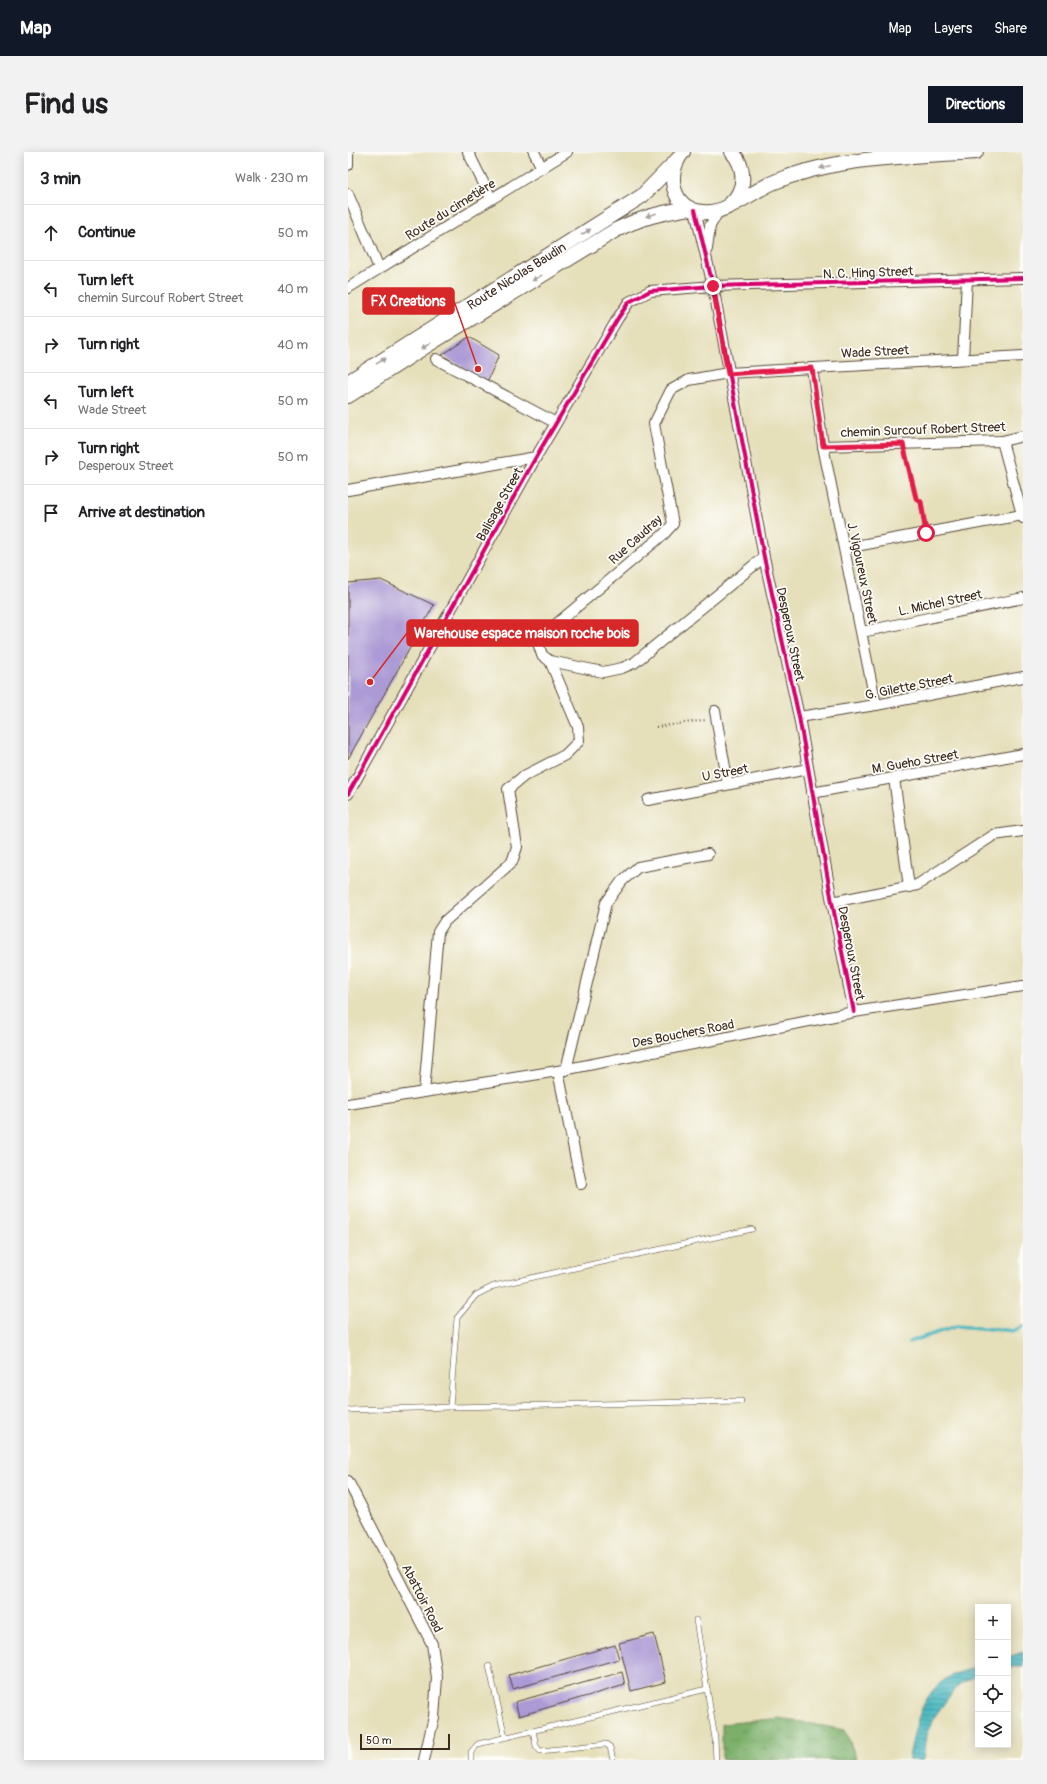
<!DOCTYPE html>
<meta charset="utf-8">
<style>
:root{--surface:#fff;--page:#f2f2f2;--text:#202124;--muted:#757577;--line:#e0e0e0;--accent:#111827}
body{margin:0;font-family:Pangolin,sans-serif;background:var(--page);color:var(--text)}
.controls{position:absolute;right:12px;bottom:12px;display:grid;overflow:hidden;border-radius:0px;box-shadow:0 2px 10px #0003}
.controls button{width:36px;height:36px;display:grid;place-items:center;padding:0;border:0;border-bottom:1px solid var(--line);background:var(--surface);color:var(--text);font:20px sans-serif}
.scale{position:absolute;left:12px;bottom:10px;width:90px;box-sizing:border-box;padding-left:4px;border:2px solid #3b2a1e;border-top:0;font-size:11px;line-height:14px;white-space:nowrap;color:#3b2a1e;-webkit-text-stroke:3px #fdfcf7;paint-order:stroke}
.stop{position:absolute;width:12px;height:12px;margin:-9px;border:3px solid #e11d48;border-radius:50%;background:#fff}
.stop.end{background:#e11d48;border-color:#fff;box-shadow:0 1px 4px #0008}
.list{margin:0;padding:0;list-style:none}
h2{display:flex;justify-content:space-between;align-items:center;height:52px;margin:0;padding:0 16px;font-size:17px}
h2 small{font-size:13px;font-weight:400;color:var(--muted)}
.list li{display:grid;grid-template-columns:26px 1fr auto;gap:12px;align-items:center;box-sizing:border-box;height:56px;padding:0 16px;border-top:1px solid var(--line)}
.list b{display:block;font-size:15px;white-space:nowrap}
.list p{margin:0;font-size:13px;white-space:nowrap;color:var(--muted)}
.list em{font-size:13px;font-style:normal;color:var(--muted)}
.icon{flex:none;width:22px;height:22px;fill:none;stroke:currentColor;stroke-width:2;stroke-linecap:round;stroke-linejoin:round}
.map{position:relative;flex:none;width:675px;height:1608px;overflow:hidden;border-radius:0px}
header{display:flex;align-items:center;gap:24px;box-sizing:border-box;height:56px;padding:0 20px;background:var(--accent);color:#fff}
header strong{font-size:19px}
nav{display:flex;gap:22px;margin-inline-start:auto;font-size:14px}
.intro{display:flex;align-items:center;justify-content:space-between;box-sizing:border-box;height:96px;padding:0 24px}
h1{margin:0;font-size:28px}
.button{padding:10px 18px;border-radius:0px;background:var(--accent);color:#fff;font-size:14px;font-weight:700}
main{display:flex;gap:24px;padding:0 24px}
aside{flex:1;background:var(--surface);border-radius:0px;box-shadow:0 2px 10px #0003}
.map>svg:first-child{display:block}
</style>
<header>
<strong>Map</strong>
<nav><a>Map</a><a>Layers</a><a>Share</a></nav>
</header>
<div class="intro"><h1>Find us</h1><a class="button">Directions</a></div>
<main>
<aside>
<h2>3 min<small>Walk · 230 m</small></h2>
<ul class="list">
<li><svg class="icon" aria-label="ahead" viewBox="0 0 24 24"><path d="M12 20V5M6 11l6-6 6 6"/></svg><div><b>Continue</b></div><em>50 m</em></li>
<li><svg class="icon" aria-label="left" viewBox="0 0 24 24"><path d="M17 20v-9H6M10 6l-5 5 5 5"/></svg><div><b>Turn left</b><p>chemin Surcouf Robert Street</p></div><em>40 m</em></li>
<li><svg class="icon" aria-label="right" viewBox="0 0 24 24"><path d="M7 20v-9h11M14 6l5 5-5 5"/></svg><div><b>Turn right</b></div><em>40 m</em></li>
<li><svg class="icon" aria-label="left" viewBox="0 0 24 24"><path d="M17 20v-9H6M10 6l-5 5 5 5"/></svg><div><b>Turn left</b><p>Wade Street</p></div><em>50 m</em></li>
<li><svg class="icon" aria-label="right" viewBox="0 0 24 24"><path d="M7 20v-9h11M14 6l5 5-5 5"/></svg><div><b>Turn right</b><p>Desperoux Street</p></div><em>50 m</em></li>
<li><svg class="icon" aria-label="arrive" viewBox="0 0 24 24"><path d="M6 21V4h12l-3 4 3 4H6"/></svg><div><b>Arrive at destination</b></div></li>
</ul>
</aside>
<div class="map">
<svg width="675" height="1608" viewBox="0 0 675 1608">
<defs>
<pattern id="forest-crowns" width="20" height="18" patternUnits="userSpaceOnUse"><rect width="20" height="18" fill="#7cb06b"/><path d="M2 6a3 3 0 1 1 6 0M12 15a3 3 0 1 1 6 0" fill="none" stroke="#678f57"/></pattern>
<pattern id="water-rules" width="6" height="5" patternUnits="userSpaceOnUse"><rect width="6" height="5" fill="#48b7c0"/><path d="M0 2.5h6" fill="none" stroke="#3d959b"/></pattern>
</defs>
<rect width="100%" height="100%" fill="#fdfcf7"/>
<filter id="ink" filterUnits="userSpaceOnUse"><feTurbulence type="fractalNoise" baseFrequency=".025" numOctaves="2"/><feDisplacementMap in="SourceGraphic" scale="8" xChannelSelector="R" yChannelSelector="G"/><feConvolveMatrix kernelMatrix="1 2 1 2 8 2 1 2 1" color-interpolation-filters="sRGB"/></filter>
<filter id="wash" filterUnits="userSpaceOnUse"><feTurbulence type="fractalNoise" baseFrequency=".012" numOctaves="4" result="noise"/><feDisplacementMap in="SourceGraphic" scale="16" xChannelSelector="R" yChannelSelector="G"/><feGaussianBlur stdDeviation="0.9" result="paint"/><feColorMatrix in="noise" values="0 0 0 0 0 0 0 0 0 0 0 0 0 0 0 0 0 1.4 0 .05"/><feComposite in="paint" operator="in"/></filter>
<g filter="url(#wash)">
<rect width="100%" height="100%" fill="#e5dfba"/>
<polygon fill="url(#forest-crowns)" stroke="#5c6d44" points="432,1566 497,1578 509,1608 374,1608 374,1572"/>
<g fill="url(#water-rules)" stroke="#42706f">
<polygon points="675,1500 675,1515 660,1515 660,1505"/>
<path d="M630,1515V1523L614,1531L606,1538L587,1564L578,1583L575,1608H560C568,1577 570,1543 601,1525C609,1520 621,1518 630,1515Z"/>
</g>
<g fill="none" stroke-linecap="round" stroke-linejoin="round">
<polyline stroke="#48b7c0" stroke-width="3.5" points="561,1190 609,1174 667,1179 675,1174"/>
</g>
<g id="blocks">
<g fill="#ab9ad5">
<polygon points="121,185 151,203 139,230 94,203"/>
<polygon points="33,428 86,453 0,607 0,431"/>
<polygon points="306,1482 318,1530 283,1539 271,1491"/>
<polygon points="267,1493 271,1507 165,1537 161,1523"/>
<polygon points="274,1520 277,1533 171,1564 167,1550"/>
</g>
</g>
</g>
<g filter="url(#ink)">
<use href="#blocks" fill-opacity="0" stroke="#544535" stroke-width="1"/>
<g fill="none" stroke-linecap="round" stroke-linejoin="round">
<defs>
<g id="service">
<polyline points="102,1255 109,1166 128,1143 146,1134 404,1077"/>
<polyline points="0,1258 102,1255 393,1249"/>
<polyline points="348,1468 367,1587 368,1608"/>
<polyline points="141,1514 157,1585"/>
<polyline points="185,1579 188,1594 192,1599 258,1592 262,1595 265,1608"/>
<polyline points="123,1608 123,1600 130,1592 359,1537"/>
</g>
<g id="minor">
<polyline points="120,0 143,46"/>
<polyline points="186,0 194,16"/>
<polyline points="0,13 0,0"/>
<polyline points="0,42 31,116"/>
<polyline points="347,58 365,134 416,405 451,565 484,750 506,860"/>
<polyline points="359,97 362,74 371,58"/>
<polyline points="0,136 219,0"/>
<polyline points="88,207 208,271"/>
<polyline points="615,207 619,128"/>
<polyline points="464,216 475,294 528,553"/>
<polyline points="654,289 675,366"/>
<polyline points="475,294 654,289 675,284"/>
<polyline points="0,338 188,305"/>
<polyline points="497,396 674,363"/>
<polyline points="93,476 189,488 316,382 325,372 306,272 323,238 341,228 380,221 675,204"/>
<polyline points="514,480 675,446"/>
<polyline points="189,488 194,503 202,509 255,520 274,516 286,511 416,405"/>
<polyline points="367,559 380,632"/>
<polyline points="451,565 528,553 675,525"/>
<polyline points="546,626 561,735"/>
<polyline points="464,641 675,602"/>
<polyline points="0,642 188,305 270,166 281,150 302,139 365,134 675,126"/>
<polyline points="300,648 460,617"/>
<polyline points="484,750 569,733 646,683 675,679"/>
<polyline points="218,918 258,751 274,729 290,715 360,702"/>
<polyline points="210,919 233,1032"/>
<polyline points="76,940 90,780 97,769 164,710 169,695 160,637 176,624 217,603 231,589 230,575 202,509"/>
<polyline points="0,952 210,919 506,860 675,834"/>
<polyline points="0,1329 84,1492 89,1526 86,1565 76,1608"/>
</g>
<g id="secondary">
<path d="M335,0C317,21 323,57 355,60C376,63 404,40 424,31C488,4 559,5 628,0"/>
<path d="M383,51C399,37 397,14 384,0"/>
<path id="s1" d="M0,230L294,44L329,8"/>
<path d="M0,244L78,194L268,78C294,65 313,61 341,56"/>
</g>
</defs>
<use href="#service" stroke="#544535" stroke-width="6"/>
<use href="#minor" stroke="#544535" stroke-width="12"/>
<use href="#secondary" stroke="#544535" stroke-width="16"/>
<g stroke="#544535" stroke-width="2" stroke-dasharray="1 3" stroke-linecap="butt">
<polyline points="558,302 568,346 573,350 577,370"/>
<polyline points="308,575 358,568"/>
</g>
<use href="#service" stroke="#fff" stroke-width="5"/>
<use href="#minor" stroke="#fff" stroke-width="10"/>
<use href="#secondary" stroke="#fff" stroke-width="14"/>
<defs>
<g id="cycleway">
<polyline points="347,58 365,134 416,405 451,565 484,750 506,860"/>
<polyline points="0,642 188,305 270,166 281,150 302,139 365,134 675,126"/>
</g>
</defs>
<use href="#cycleway" stroke="#fdfcf7" stroke-width="6"/>
<use href="#cycleway" stroke="#d6006c" stroke-width="4"/>
</g>
<defs><path id="oneway-solid" d="M-6-.8H1V-3.2L6.5 0L1 3.2V.8H-6Z"/></defs>
<g fill="#a79f9a">
<use href="#oneway-solid" transform="translate(477 15) rotate(166)"/>
<use href="#oneway-solid" transform="translate(303 63) rotate(162)"/>
<use href="#oneway-solid" transform="translate(238 80) rotate(-32)"/>
<use href="#oneway-solid" transform="translate(189 126) rotate(149)"/>
<use href="#oneway-solid" transform="translate(78 194) rotate(148)"/>
<use href="#oneway-solid" transform="translate(33 209) rotate(-32)"/>
</g>
</g>
<g fill="none" stroke-linecap="round" stroke-linejoin="round" filter="url(#ink)">
<polyline stroke="#e11d48" stroke-width="5" points="365,134 380,222 464,216 475,294 555,292 568,346 573,350 578,381"/>
</g>
<g text-anchor="middle" stroke-width="3.5" stroke-linejoin="round" paint-order="stroke">
<g font-size="13" fill="#3b2a1e" stroke="#fdfcf7">
<text transform="translate(102 57) rotate(-32)" y="5">Route du cimetière</text>
<text transform="translate(520 120) rotate(-2)" y="5">N. C. Hing Street</text>
<text dy="5" stroke="none"><textPath href="#s1" startOffset="199">Route Nicolas Baudin</textPath></text>
<text transform="translate(527 199) rotate(-3)" y="5">Wade Street</text>
<text transform="translate(575 277) rotate(-2)" y="5">chemin Surcouf Robert Street</text>
<text transform="translate(151 352) rotate(-61)" y="5">Balisage Street</text>
<text transform="translate(287 387) rotate(-42)" y="5">Rue Caudray</text>
<text transform="translate(515 421) rotate(78)" y="5">J. Vigoureux Street</text>
<text transform="translate(592 450) rotate(-12)" y="5">L. Michel Street</text>
<text transform="translate(443 482) rotate(78)" y="5">Desperoux Street</text>
<text transform="translate(561 534) rotate(-11)" y="5">G. Gilette Street</text>
<text transform="translate(567 609) rotate(-10)" y="5">M. Gueho Street</text>
<text transform="translate(377 620) rotate(-11)" y="5">U Street</text>
<text transform="translate(504 801) rotate(79)" y="5">Desperoux Street</text>
<text transform="translate(335 881) rotate(-11)" y="5">Des Bouchers Road</text>
<text transform="translate(75 1446) rotate(63)" y="5">Abattoir Road</text>
</g>
</g>
<path fill="none" stroke="#d62828" stroke-width="1.5" d="M130 217L106 149M22 530L59 481"/>
<g fill="#d62828" stroke="#fdfcf7" stroke-width="1.5">
<circle cx="130" cy="217" r="4"/>
<circle cx="22" cy="530" r="4"/>
</g>
<g fill="#d62828" stroke="#d62828" stroke-width="1.5">
<rect x="15" y="136" width="91" height="26" rx="4"/>
<rect x="59" y="468" width="231" height="26" rx="4"/>
</g>
<g font-size="14" text-anchor="middle" font-weight="bold" fill="#fff">
<text x="60" y="154">FX Creations</text>
<text x="174" y="486">Warehouse espace maison roche bois</text>
</g>
</svg>
<div class="controls">
<button>+</button>
<button>−</button>
<button><svg class="icon" aria-label="locate" viewBox="0 0 24 24"><circle cx="12" cy="12" r="6"/><path d="M12 2v4M12 18v4M2 12h4M18 12h4"/></svg></button>
<button><svg class="icon" aria-label="layers" viewBox="0 0 24 24"><path d="M12 4l9 5-9 5-9-5zM3 14l9 5 9-5"/></svg></button>
</div>
<div class="scale">50 m</div>
<div class="stop" style="left:578px;top:381px"></div>
<div class="stop end" style="left:365px;top:134px"></div>
</div>
</main>
